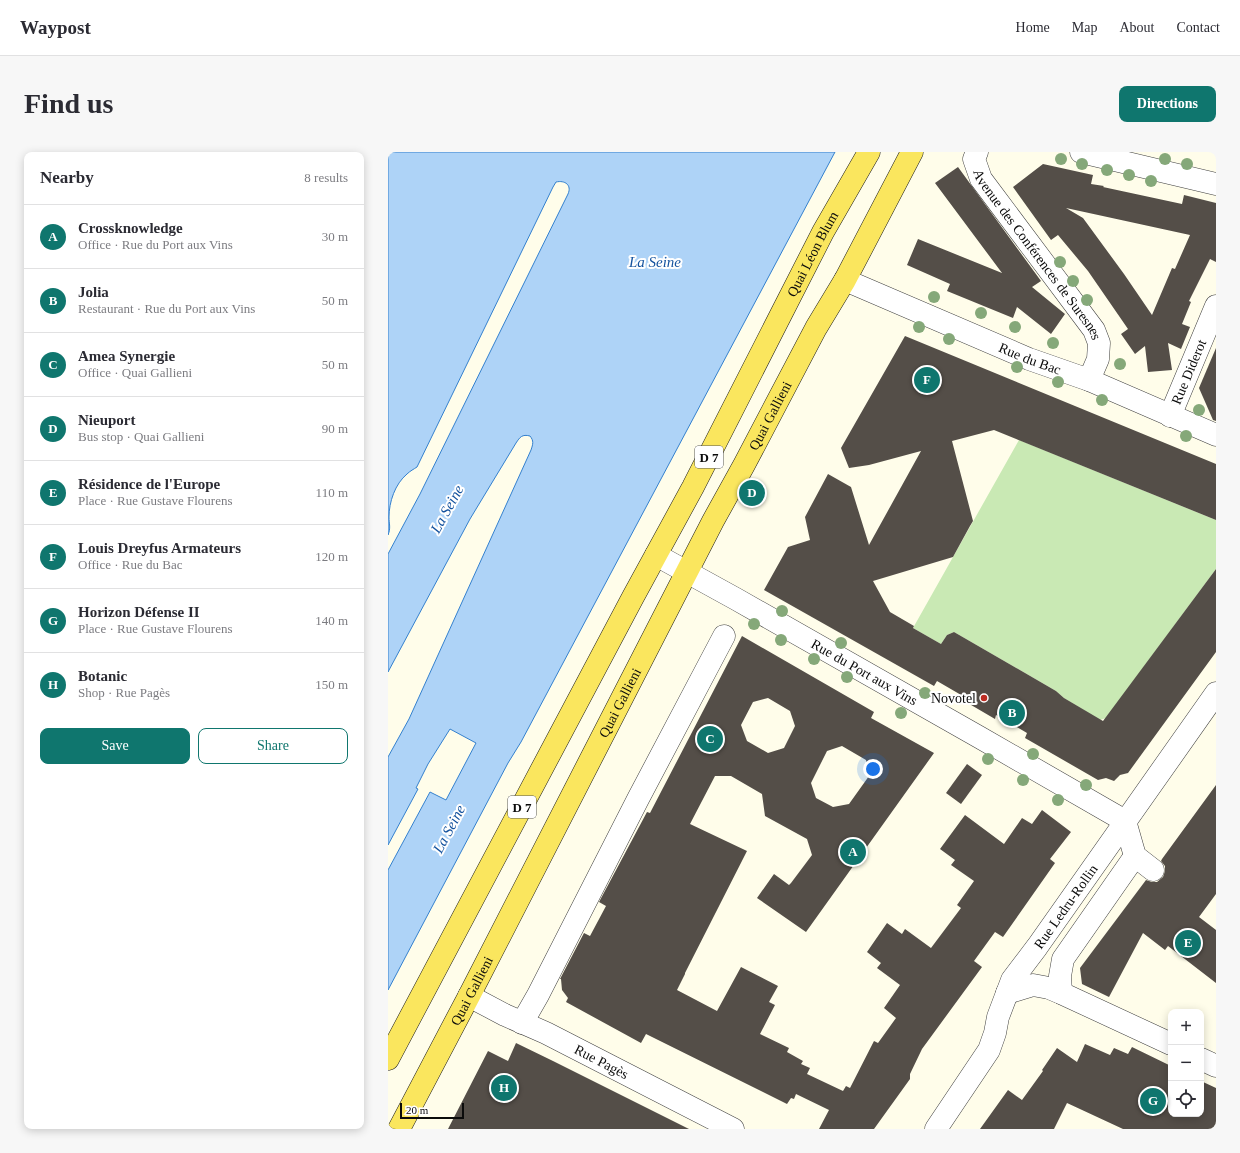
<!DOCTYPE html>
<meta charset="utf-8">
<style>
:root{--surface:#fff;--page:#f7f7f7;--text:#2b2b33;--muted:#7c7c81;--line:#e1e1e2;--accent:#0f766e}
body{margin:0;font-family:Georgia,serif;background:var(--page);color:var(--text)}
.controls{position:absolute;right:12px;bottom:12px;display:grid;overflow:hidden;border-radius:8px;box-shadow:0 2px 10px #0003}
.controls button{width:36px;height:36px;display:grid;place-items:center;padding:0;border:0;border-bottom:1px solid var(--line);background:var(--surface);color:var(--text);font:20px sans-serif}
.scale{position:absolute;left:12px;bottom:10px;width:64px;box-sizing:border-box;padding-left:4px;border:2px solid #0b0b0b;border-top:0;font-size:11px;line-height:14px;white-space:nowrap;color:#0b0b0b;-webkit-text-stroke:3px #fff;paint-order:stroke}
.you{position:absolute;left:485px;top:617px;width:14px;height:14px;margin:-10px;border:3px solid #fff;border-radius:50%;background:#1a73e8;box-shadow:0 0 0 6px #1a73e833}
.badge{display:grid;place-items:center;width:26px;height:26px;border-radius:50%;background:var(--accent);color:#fff;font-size:13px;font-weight:700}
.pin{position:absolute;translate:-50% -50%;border:2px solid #fff;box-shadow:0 1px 4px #0006}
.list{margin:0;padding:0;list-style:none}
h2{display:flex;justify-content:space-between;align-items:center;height:52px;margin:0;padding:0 16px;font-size:17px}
h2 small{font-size:13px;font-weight:400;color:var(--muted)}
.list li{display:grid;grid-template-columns:26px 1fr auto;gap:12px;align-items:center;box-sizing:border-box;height:64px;padding:0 16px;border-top:1px solid var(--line)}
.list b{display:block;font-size:15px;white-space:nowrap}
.list p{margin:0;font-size:13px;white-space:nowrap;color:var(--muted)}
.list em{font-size:13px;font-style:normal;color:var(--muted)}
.actions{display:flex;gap:8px;padding:12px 16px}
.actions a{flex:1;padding:9px 0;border:1px solid var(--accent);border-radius:8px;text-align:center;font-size:14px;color:var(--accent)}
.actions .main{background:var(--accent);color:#fff}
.icon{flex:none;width:22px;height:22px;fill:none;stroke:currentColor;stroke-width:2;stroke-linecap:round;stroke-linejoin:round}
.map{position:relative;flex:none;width:828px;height:977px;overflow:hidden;border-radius:8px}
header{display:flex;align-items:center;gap:24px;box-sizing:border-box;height:56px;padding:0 20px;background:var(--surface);border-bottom:1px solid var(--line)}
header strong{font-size:19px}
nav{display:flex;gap:22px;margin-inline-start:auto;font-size:14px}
.intro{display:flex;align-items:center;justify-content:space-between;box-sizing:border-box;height:96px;padding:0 24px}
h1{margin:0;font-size:28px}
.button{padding:10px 18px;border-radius:8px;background:var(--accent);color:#fff;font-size:14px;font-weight:700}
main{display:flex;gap:24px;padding:0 24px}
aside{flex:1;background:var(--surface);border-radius:8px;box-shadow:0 2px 10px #0003}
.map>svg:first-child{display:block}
</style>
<header>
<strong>Waypost</strong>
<nav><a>Home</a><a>Map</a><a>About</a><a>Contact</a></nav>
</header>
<div class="intro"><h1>Find us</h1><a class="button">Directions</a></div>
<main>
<aside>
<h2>Nearby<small>8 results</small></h2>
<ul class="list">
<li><span class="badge">A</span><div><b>Crossknowledge</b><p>Office · Rue du Port aux Vins</p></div><em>30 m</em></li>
<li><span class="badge">B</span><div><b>Jolia</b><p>Restaurant · Rue du Port aux Vins</p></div><em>50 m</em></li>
<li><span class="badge">C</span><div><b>Amea Synergie</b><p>Office · Quai Gallieni</p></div><em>50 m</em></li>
<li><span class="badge">D</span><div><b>Nieuport</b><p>Bus stop · Quai Gallieni</p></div><em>90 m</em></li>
<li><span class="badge">E</span><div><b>Résidence de l'Europe</b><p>Place · Rue Gustave Flourens</p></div><em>110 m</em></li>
<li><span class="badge">F</span><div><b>Louis Dreyfus Armateurs</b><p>Office · Rue du Bac</p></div><em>120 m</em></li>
<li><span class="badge">G</span><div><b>Horizon Défense II</b><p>Place · Rue Gustave Flourens</p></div><em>140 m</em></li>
<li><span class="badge">H</span><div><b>Botanic</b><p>Shop · Rue Pagès</p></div><em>150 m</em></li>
</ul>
<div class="actions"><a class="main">Save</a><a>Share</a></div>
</aside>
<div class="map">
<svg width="828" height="977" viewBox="0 0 828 977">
<rect width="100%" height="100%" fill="#fffdea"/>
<polygon fill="#c9e9b4" points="631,288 828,368 828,417 718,566 712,568 676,546 668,539 566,480 559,483 553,492 525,476"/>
<path fill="#aed3f7" stroke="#3480ce" d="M0,0H447L133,590L120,611L0,838V718L42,640L58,648L88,591L62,577L40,612L28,636L30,637L0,693V605L21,567L143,298C145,292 146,289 142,284C134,282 132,285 128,291L82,367L0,520V402L32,342L180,42C184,33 177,28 168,30L165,35L29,315C26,317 22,319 19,322C7,332 1,350 1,365C1,372 3,376 0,383Z"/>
<g fill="#544e48" fill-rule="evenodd">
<path d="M655,12L705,23L703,32L716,34L715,35L794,52L796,43L828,51V110L822,107L801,149L803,150L794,172L802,175L793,197L780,191L784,218L760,220L757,194L747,202L733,182L740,177L700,119L670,83L663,88L625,35ZM678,56L802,83L787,117L784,116L764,163L736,122L695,66Z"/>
<polygon points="570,15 653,129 644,135 677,162 663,182 629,155 625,166 559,139 562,132 519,113 530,87 614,121 547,31"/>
<polygon points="517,184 828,312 828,368 606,278 564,289 585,369 582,374 565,405 485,429 502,460 526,474 525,476 553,492 559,483 566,480 668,539 676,546 715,569 828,417 828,500 740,621 732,623 726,629 718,626 710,628 637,586 639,581 608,563 607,567 578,550 580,547 549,529 546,534 376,438 400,395 422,388 417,365 440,322 463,335 481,393 533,299 481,313 461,316 453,296"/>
<polygon points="828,196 828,269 825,268 811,236"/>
<path d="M354,484L486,560L483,566L546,601L418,780L369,746L386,722L401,733L403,731L424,703L419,687L377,664L374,642L343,624H327L302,672L359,699L297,821V822L289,838L329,859L353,815L390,834L381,850L387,853L372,882L401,896L399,900L415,909L413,912L422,916L419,922L455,939L458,934L462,936L486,889L490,891L508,866L496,856L512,833L489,816L493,811L479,800L499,771L514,782L517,777L543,796L573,756L569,753L586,729L563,713L567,708L552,697L577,663L616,692L634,666L644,672L654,658L683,680L662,707L667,711L615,785L607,780L586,809L594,815L534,897L522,922V927L486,977H431L441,958L408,942L406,947L403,946L399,952L258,882L253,891L178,850L180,846L174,838L173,827H172L196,781L202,784L218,754L211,750L259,660L262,661ZM380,546L402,559L407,574L396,596L380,601L359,589L353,573L365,550ZM454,594L478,608L481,624L461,652L445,655L428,646L423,631L439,599Z"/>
<polygon points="579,612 594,623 573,652 558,641"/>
<polygon points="828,633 828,742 811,765 828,778 828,831 780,794 777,798 755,781 721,845 694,832 692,816 758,728 764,730 769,730 775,725 777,719 777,714 773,709 774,707"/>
<polygon points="128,891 165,909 301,977 60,977 100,899 120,909"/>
<polygon points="697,892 722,903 726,896 740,902 744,895 783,914 783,962 813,962 813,929 828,936 828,977 735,977 679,951 666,977 592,977 620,938 634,948 655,919 654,918 669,896 689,910"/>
</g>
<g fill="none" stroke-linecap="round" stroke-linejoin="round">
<defs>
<g id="minor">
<path id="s1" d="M589,0L586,7L593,27L706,178L711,191L710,207L701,228"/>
<polyline points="693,0 828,32"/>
<path id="s2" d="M457,128L641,207L701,228L828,283"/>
<path id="s3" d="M782,264L828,154"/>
<path id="s4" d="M268,403L348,447L591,585L737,669"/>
<polyline points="737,669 747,704 765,718"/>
<polyline points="619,841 645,833 661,836 673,841 783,892"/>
<polyline points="673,841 672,824 675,807 747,704"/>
<path id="s5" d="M81,844L117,863L158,881L345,977"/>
<polyline points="134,871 150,843 250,647 336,484"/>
<polyline points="813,907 828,914"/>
<path id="s6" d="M548,977L601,898L607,881L610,865L624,828L649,795L828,541"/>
</g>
<g id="major">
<path id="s7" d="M0,907L245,445L305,335L435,80L481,0"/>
<path id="s8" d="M11,977L81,844L325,369L356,313L428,176L457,128L524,0"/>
</g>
</defs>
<use href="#minor" stroke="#3e3e3e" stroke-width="23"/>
<use href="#major" stroke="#1c1c1c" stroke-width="23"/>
<use href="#minor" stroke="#fff" stroke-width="22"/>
<use href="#major" stroke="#fae65e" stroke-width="22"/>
</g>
<g fill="#85a879">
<circle cx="673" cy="7" r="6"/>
<circle cx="777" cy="7" r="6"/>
<circle cx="694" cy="12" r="6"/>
<circle cx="799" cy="12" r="6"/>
<circle cx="719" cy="18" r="6"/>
<circle cx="741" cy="23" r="6"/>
<circle cx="763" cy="29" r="6"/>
<circle cx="672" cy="110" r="6"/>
<circle cx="685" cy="129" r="6"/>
<circle cx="546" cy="145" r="6"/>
<circle cx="699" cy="148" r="6"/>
<circle cx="593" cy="161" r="6"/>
<circle cx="531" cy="175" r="6"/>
<circle cx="627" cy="175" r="6"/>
<circle cx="561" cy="187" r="6"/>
<circle cx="665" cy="191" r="6"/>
<circle cx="732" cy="212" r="6"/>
<circle cx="629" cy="215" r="6"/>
<circle cx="670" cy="230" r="6"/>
<circle cx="714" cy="248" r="6"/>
<circle cx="811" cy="258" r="6"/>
<circle cx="798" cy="284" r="6"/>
<circle cx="394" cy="459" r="6"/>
<circle cx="366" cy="472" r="6"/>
<circle cx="393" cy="488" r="6"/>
<circle cx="453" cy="491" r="6"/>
<circle cx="426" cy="507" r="6"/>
<circle cx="459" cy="525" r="6"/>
<circle cx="537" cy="541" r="6"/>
<circle cx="513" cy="561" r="6"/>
<circle cx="645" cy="602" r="6"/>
<circle cx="600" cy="607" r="6"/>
<circle cx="635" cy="628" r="6"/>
<circle cx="698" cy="633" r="6"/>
<circle cx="670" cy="648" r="6"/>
</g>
<circle fill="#bc2c22" stroke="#fff" stroke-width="1.5" cx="596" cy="546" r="4"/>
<g text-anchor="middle" stroke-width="4" stroke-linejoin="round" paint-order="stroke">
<g fill="#fff" stroke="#545454" stroke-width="1">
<rect x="307" y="294" width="28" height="22" rx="3"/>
<rect x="120" y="644" width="28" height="22" rx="3"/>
</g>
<g font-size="13" font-weight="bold" fill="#0b0b0b">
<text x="321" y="310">D 7</text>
<text x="134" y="660">D 7</text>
</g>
<g font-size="14" fill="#0b0b0b" stroke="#fff">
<text dy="5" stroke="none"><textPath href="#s7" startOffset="910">Quai Léon Blum</textPath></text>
<text dy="5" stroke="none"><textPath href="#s1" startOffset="123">Avenue des Conférences de Suresnes</textPath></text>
<text dy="5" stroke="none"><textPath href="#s2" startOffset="201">Rue du Bac</textPath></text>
<text dy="5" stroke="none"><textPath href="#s3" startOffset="48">Rue Diderot</textPath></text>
<text dy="5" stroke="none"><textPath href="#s8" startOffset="804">Quai Gallieni</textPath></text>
<text dy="5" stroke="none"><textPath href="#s4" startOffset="239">Rue du Port aux Vins</textPath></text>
<text dy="5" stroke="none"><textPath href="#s8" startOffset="480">Quai Gallieni</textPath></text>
<text dy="5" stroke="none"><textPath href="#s6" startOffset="260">Rue Ledru-Rollin</textPath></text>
<text dy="5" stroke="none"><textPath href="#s8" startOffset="156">Quai Gallieni</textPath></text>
<text dy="5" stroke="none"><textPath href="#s5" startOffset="148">Rue Pagès</textPath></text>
</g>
<g font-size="14" fill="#0b0b0b" stroke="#fff" text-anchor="end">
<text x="588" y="551">Novotel</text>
</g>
<g font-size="15" font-style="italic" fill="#14529e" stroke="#fff">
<text x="267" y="115">La Seine</text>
<text transform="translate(59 357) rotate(-61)" y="5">La Seine</text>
<text transform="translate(61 677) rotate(-62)" y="5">La Seine</text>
</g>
</g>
</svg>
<div class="controls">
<button>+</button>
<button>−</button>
<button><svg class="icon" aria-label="locate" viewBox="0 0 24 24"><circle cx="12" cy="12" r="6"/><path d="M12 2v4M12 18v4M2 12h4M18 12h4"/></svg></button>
</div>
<div class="scale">20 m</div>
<div class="you"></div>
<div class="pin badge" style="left:465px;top:700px">A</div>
<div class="pin badge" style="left:624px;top:561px">B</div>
<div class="pin badge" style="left:322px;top:587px">C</div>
<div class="pin badge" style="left:364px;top:341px">D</div>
<div class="pin badge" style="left:800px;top:791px">E</div>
<div class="pin badge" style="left:539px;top:228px">F</div>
<div class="pin badge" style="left:765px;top:949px">G</div>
<div class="pin badge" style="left:116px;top:936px">H</div>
</div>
</main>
